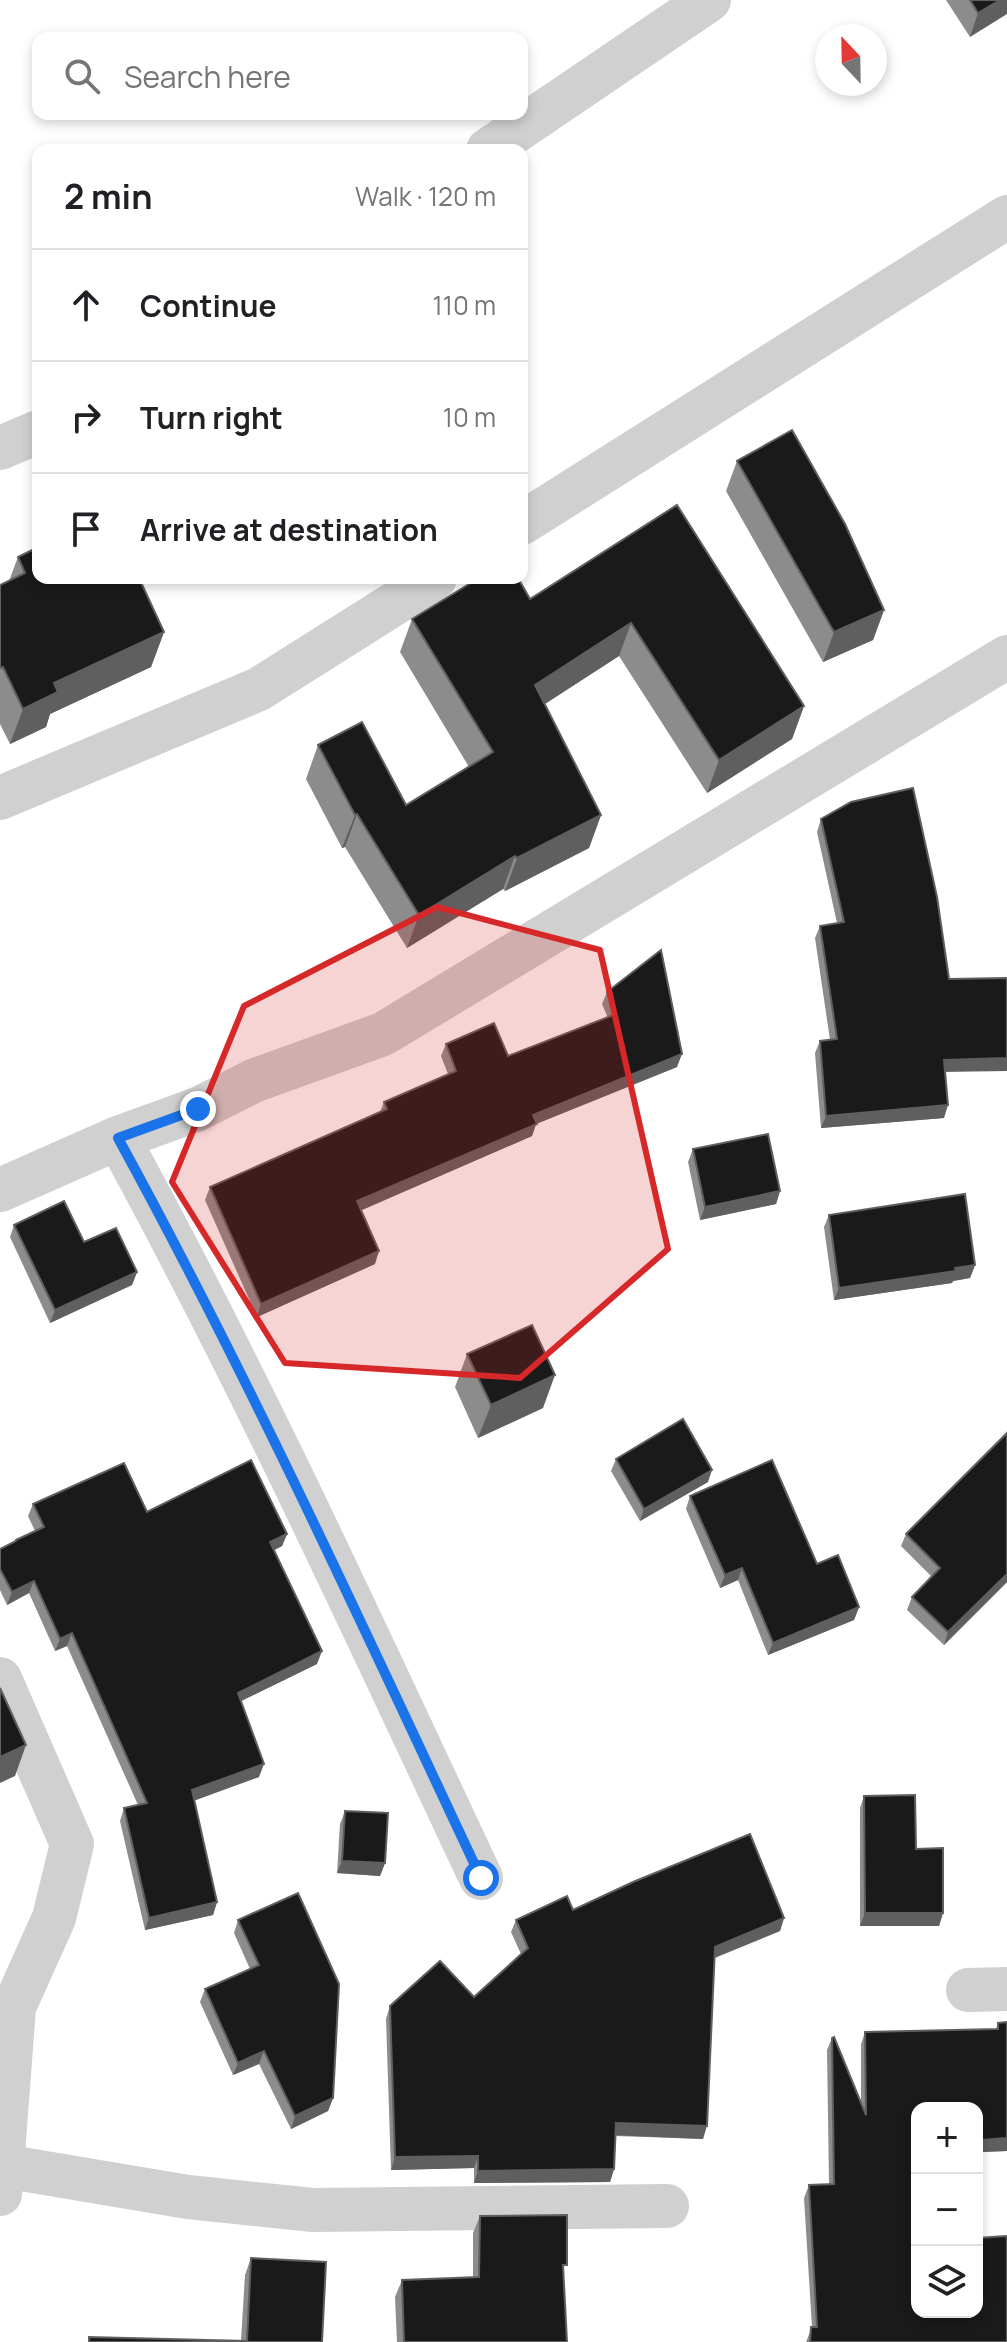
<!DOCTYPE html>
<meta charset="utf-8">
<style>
:root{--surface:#fff;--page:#f2f2f2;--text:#202124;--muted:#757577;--line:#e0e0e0}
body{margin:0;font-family:Manrope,sans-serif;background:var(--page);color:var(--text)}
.controls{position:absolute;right:24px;bottom:24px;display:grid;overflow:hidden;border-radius:16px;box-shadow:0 4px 12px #0003}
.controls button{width:72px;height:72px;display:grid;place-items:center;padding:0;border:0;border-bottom:2px solid var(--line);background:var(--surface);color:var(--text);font:40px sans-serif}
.compass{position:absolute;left:815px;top:24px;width:72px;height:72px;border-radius:50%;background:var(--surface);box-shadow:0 4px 12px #0003;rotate:338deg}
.stop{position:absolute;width:24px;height:24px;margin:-18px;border:6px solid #1a73e8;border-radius:50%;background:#fff}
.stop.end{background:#1a73e8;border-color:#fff;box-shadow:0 2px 8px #0008}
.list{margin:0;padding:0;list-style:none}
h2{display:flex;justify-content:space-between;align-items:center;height:104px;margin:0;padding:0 32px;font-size:34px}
h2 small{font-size:26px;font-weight:400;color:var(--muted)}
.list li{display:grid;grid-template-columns:52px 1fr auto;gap:24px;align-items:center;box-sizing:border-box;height:112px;padding:0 32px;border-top:2px solid var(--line)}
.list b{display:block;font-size:30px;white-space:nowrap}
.list em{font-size:26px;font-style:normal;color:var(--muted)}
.icon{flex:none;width:44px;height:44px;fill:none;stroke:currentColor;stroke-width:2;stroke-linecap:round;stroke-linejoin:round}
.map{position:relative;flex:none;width:1007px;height:2342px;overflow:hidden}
.search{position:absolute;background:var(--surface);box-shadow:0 4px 12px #0003;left:32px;top:32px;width:496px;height:88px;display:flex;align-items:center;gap:20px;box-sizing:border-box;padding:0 28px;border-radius:16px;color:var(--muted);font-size:30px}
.panel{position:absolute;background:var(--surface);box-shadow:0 4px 12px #0003;left:32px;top:144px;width:496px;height:440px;border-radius:16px}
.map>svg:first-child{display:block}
</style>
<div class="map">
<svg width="1007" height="2342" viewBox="0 0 1007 2342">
<rect width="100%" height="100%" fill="#fff"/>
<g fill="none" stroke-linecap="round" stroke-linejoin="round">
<g stroke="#d0d0d0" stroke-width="44">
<polyline points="488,150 709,0"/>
<polyline points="0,448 38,432"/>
<polyline points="522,523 1007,217"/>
<polyline points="0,798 259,689 435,578"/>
<path d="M118,1138C250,1379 364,1629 481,1878"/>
<polyline points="0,1190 118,1138 198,1109 253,1081 383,1034 1007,657"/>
<polyline points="0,1679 72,1844 54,1918 14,2007 0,2194"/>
<polyline points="968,1990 1007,1989"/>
<polyline points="3,2166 188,2197 313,2210 667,2206"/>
</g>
</g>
<g fill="#8c8c8c">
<polygon points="946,0 1007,0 970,37"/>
<polygon points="737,461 884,610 873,640 823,662 726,491"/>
<polygon points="677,505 804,706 792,739 707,793 619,656 545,704 601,815 589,848 505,891 503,889 407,948 345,847 342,848 306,779 318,745 406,805 469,767 400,652 412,619 530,599"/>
<polygon points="18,557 164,632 151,667 50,714 46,727 10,744 0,724 0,585 9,581"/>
<polygon points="821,819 945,1072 944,1118 821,1128 815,1053 820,1041 830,1040 815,938 820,926 837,923 817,832"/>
<polygon points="607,992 677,1067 536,1124 532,1136 361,1210 375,1264 257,1317 205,1200 210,1187 380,1112 384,1102 448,1074 441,1056 446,1044 508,1056 608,1018 602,1004"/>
<polygon points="693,1149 780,1191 776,1204 700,1220 688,1162"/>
<polygon points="829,1215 975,1265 970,1278 953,1281 952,1283 834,1300 824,1227"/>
<polygon points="14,1225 84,1242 137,1272 132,1285 50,1323 10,1237"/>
<polygon points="467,1354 543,1408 478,1438 455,1387"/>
<polygon points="616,1459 708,1482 640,1521 611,1471"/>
<polygon points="690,1496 817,1564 859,1607 854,1620 768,1655 738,1580 720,1588 686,1509"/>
<polygon points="33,1504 147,1512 287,1534 282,1546 274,1550 317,1664 241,1701 259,1777 194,1800 217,1902 213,1915 145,1930 120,1821 124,1808 138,1805 67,1646 55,1651 29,1593 7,1605 0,1590 0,1549 15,1542 16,1540 35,1531 28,1516"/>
<polygon points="906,1534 1007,1582 944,1645 907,1610 912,1597 932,1577 901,1546"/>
<polygon points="864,1796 916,1849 943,1913 939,1926 860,1926 860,1808"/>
<polygon points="345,1811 385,1863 380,1876 337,1873 340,1824"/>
<polygon points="573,1910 784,1918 780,1931 715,1958 703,2139 615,2136 614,2169 610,2182 474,2183 474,2168 391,2170 386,2019 390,2006 474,1997 521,1954 511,1932 516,1920"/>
<polygon points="238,1920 333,2098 328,2111 291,2129 259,2064 233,2075 200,2002 205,1989 250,1969 234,1933"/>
<polygon points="1007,2022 1007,2151 982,2152 979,2160 977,2160 977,2108 917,2108 917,2312 1007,2342 806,2342 812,2327 804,2198 809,2185 829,2184 827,2050 832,2038 861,2104 861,2044 865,2032 996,2029 998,2023"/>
<polygon points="480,2216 563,2276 567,2342 397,2342 395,2297 402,2280 473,2278 473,2233"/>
<polygon points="251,2258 322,2342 88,2342 89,2337 241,2341 245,2275"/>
</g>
<g fill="#5f5f5f">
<polygon points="1000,0 1007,0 1007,14 970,37 978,13"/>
<polygon points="884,610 873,640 823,662 834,632"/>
<polygon points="631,623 619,656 523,718 535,685"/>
<polygon points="164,632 151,667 50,714 46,727 10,744 23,709 54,683"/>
<polygon points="804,706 792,739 707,793 719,760"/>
<polygon points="357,814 345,847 342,848 355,815"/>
<polygon points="601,815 589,848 505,891 517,858"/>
<polygon points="515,856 503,889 407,948 419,915"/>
<polygon points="682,1054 677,1067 536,1124 532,1136 353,1214 357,1201 533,1115"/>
<polygon points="1007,1058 1007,1071 940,1072 944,1060"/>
<polygon points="948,1105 944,1118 821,1128 826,1116"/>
<polygon points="780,1191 776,1204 700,1220 705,1207"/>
<polygon points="379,1251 375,1264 257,1317 261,1304"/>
<polygon points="975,1265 970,1278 953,1281 952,1283 834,1300 839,1288"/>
<polygon points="137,1272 132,1285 50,1323 55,1310"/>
<polygon points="555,1375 543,1408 478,1438 491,1405"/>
<polygon points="712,1470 708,1482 640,1521 644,1509"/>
<polygon points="287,1534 282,1546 265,1555 270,1542"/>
<polygon points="742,1568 738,1580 720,1588 725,1575"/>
<polygon points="1007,1574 1007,1582 944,1645 948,1632"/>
<polygon points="34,1581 29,1593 7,1605 12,1592"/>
<polygon points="859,1607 854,1620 768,1655 773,1643"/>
<polygon points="72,1633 67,1646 55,1651 60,1639"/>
<polygon points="322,1651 317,1664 233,1705 238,1693"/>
<polygon points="26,1745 15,1776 0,1783 0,1757"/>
<polygon points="264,1764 259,1777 188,1803 192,1790"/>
<polygon points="342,1861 385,1863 380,1876 337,1873"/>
<polygon points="217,1902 213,1915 145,1930 149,1918"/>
<polygon points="865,1913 943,1913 939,1926 860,1926"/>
<polygon points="784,1918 780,1931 711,1959 715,1947"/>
<polygon points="264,2051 259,2064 233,2075 238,2063"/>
<polygon points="333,2098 328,2111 291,2129 295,2116"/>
<polygon points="616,2123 707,2126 703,2139 611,2135"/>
<polygon points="1007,2138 1007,2151 982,2152 979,2160 977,2160 977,2148 983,2140"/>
<polygon points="478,2156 474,2168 391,2170 395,2157"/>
<polygon points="614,2169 610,2182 474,2183 478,2171"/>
</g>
<g fill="#1a1a1a" stroke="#5f5f5f" stroke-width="2">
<polygon points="970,0 1000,0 978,13"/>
<polygon points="792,430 845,524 884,610 834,632 737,461"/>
<polygon points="677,505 804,706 719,760 631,623 535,685 601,815 517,858 515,856 419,915 357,814 355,815 318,745 362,722 406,805 493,752 412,619 479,578 518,578 530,599"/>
<polygon points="38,547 38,578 139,578 164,632 54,683 58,692 23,709 3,667 0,668 0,585 25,573 18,557"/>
<polygon points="913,788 937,897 949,979 1007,978 1007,1058 944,1060 948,1105 826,1116 820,1041 837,1039 820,926 844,922 821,819 851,802"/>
<polygon points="661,950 682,1054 533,1115 537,1124 357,1201 379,1251 261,1304 210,1187 387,1109 384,1102 456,1071 446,1044 494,1023 508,1056 616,1014 607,992"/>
<polygon points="768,1134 780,1191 705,1207 693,1149"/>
<polygon points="965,1194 975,1265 955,1268 956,1271 839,1288 829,1215"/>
<polygon points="64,1201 84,1242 116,1228 137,1272 55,1310 14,1225"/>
<polygon points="532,1325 555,1375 491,1405 467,1354"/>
<polygon points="683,1419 712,1470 644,1509 616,1459"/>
<polygon points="1007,1433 1007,1574 948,1632 912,1597 940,1568 906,1534"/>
<polygon points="251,1460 287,1534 270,1542 322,1651 238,1693 264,1764 192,1790 217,1902 149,1918 124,1808 147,1803 72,1633 60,1639 34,1581 12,1592 0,1569 0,1549 16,1541 16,1540 44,1527 33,1504 124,1463 147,1512"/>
<polygon points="772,1460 817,1564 838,1555 859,1607 773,1643 742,1568 725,1575 690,1496"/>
<polygon points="0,1688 26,1745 0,1757"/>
<polygon points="915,1795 916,1849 943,1848 943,1913 865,1913 864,1796"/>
<polygon points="345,1811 388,1813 385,1863 342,1861"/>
<polygon points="750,1834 784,1918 715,1947 707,2126 616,2123 614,2169 478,2171 478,2156 395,2157 390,2006 440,1961 474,1997 528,1948 516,1920 567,1896 573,1910 633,1882"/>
<polygon points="298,1893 339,1984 333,2098 295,2116 264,2051 238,2063 205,1989 259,1965 238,1920"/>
<polygon points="1007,2022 1007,2138 983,2140 984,2148 977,2148 977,2108 917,2108 917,2312 977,2312 977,2238 1007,2236 1007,2342 810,2342 811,2327 817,2327 809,2185 834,2184 832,2038 834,2037 866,2115 865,2032 998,2029 998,2023"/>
<polygon points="567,2215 567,2265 563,2265 567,2342 404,2342 402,2280 479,2277 480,2216"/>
<polygon points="251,2258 326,2262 322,2342 89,2342 89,2337 247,2341"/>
</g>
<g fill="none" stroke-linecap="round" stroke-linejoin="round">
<path stroke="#1a73e8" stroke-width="10" d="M198,1109L118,1138C250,1379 364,1629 481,1878"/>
</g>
<path fill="#d62828" fill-opacity="0.2" stroke="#d62828" stroke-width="6" stroke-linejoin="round" d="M437,907L600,950L668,1249L520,1378L285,1363L172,1182L244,1006Z"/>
</svg>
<div class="controls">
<button>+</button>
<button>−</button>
<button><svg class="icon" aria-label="layers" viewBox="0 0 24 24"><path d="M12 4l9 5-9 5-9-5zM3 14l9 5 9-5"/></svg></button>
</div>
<svg class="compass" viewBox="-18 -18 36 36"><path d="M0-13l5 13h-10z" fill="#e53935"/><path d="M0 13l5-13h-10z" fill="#757577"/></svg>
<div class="stop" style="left:481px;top:1878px"></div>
<div class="stop end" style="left:198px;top:1109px"></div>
<div class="search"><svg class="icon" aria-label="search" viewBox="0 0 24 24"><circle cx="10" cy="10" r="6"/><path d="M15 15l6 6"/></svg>Search here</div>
<section class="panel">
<h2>2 min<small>Walk · 120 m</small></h2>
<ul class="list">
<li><svg class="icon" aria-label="ahead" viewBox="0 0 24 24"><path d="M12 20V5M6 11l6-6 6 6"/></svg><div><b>Continue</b></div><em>110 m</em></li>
<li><svg class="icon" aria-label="right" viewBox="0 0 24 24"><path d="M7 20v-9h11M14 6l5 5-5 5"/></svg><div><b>Turn right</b></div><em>10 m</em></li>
<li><svg class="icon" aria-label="arrive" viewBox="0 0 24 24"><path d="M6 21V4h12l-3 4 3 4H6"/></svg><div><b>Arrive at destination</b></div></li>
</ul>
</section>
</div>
